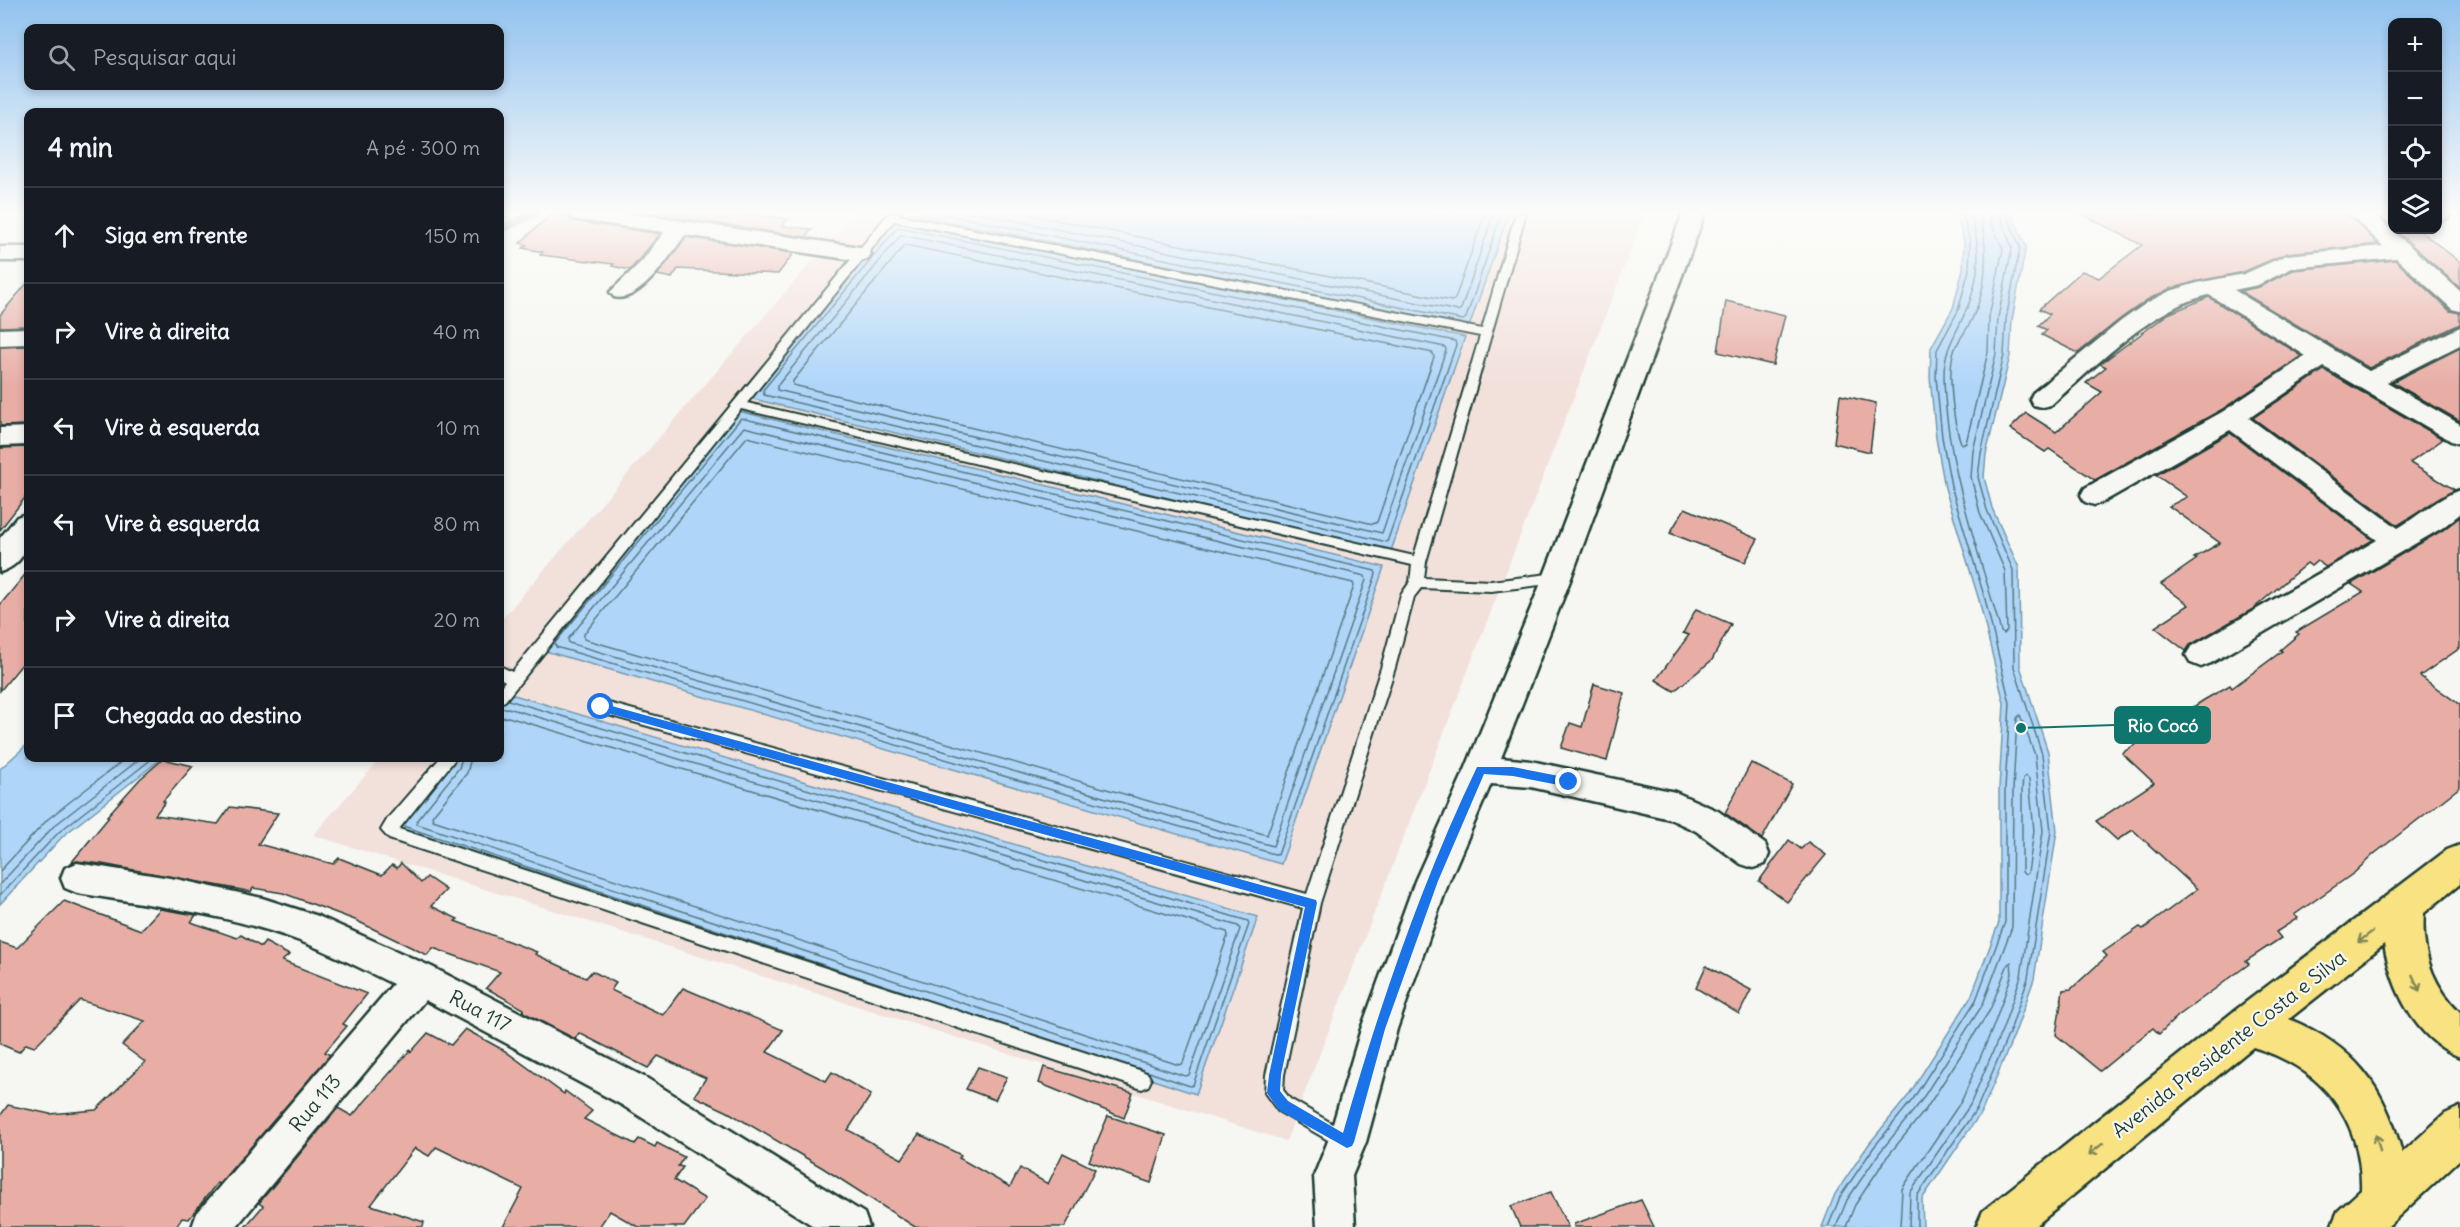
<!DOCTYPE html>
<html lang="pt">
<meta charset="utf-8">
<style>
:root{--surface:#171b24;--page:#20242c;--text:#f1f3f6;--muted:#9ea1a6;--line:#363941}
body{margin:0;font-family:Delius,sans-serif;background:var(--page);color:var(--text)}
.controls{position:absolute;right:18px;top:18px;display:grid;overflow:hidden;border-radius:12px;box-shadow:0 3px 9px #0003}
.controls button{width:54px;height:54px;display:grid;place-items:center;padding:0;border:0;border-bottom:2px solid var(--line);background:var(--surface);color:var(--text);font:30px sans-serif}
.stop{position:absolute;width:18px;height:18px;margin:-14px;border:4px solid #1a73e8;border-radius:50%;background:#fff}
.stop.end{background:#1a73e8;border-color:#fff;box-shadow:0 2px 6px #0008}
.list{margin:0;padding:0;list-style:none}
h2{display:flex;justify-content:space-between;align-items:center;height:78px;margin:0;padding:0 24px;font-size:26px}
h2 small{font-size:20px;font-weight:400;color:var(--muted)}
.list li{display:grid;grid-template-columns:39px 1fr auto;gap:18px;align-items:center;box-sizing:border-box;height:96px;padding:0 24px;border-top:2px solid var(--line)}
.list b{display:block;font-size:22px;white-space:nowrap}
.list em{font-size:20px;font-style:normal;color:var(--muted)}
.icon{flex:none;width:33px;height:33px;fill:none;stroke:currentColor;stroke-width:2;stroke-linecap:round;stroke-linejoin:round}
.map{position:relative;flex:none;width:2460px;height:1227px;overflow:hidden}
.search{position:absolute;background:var(--surface);box-shadow:0 3px 9px #0003;left:24px;top:24px;width:480px;height:66px;display:flex;align-items:center;gap:15px;box-sizing:border-box;padding:0 21px;border-radius:12px;color:var(--muted);font-size:22px}
.panel{position:absolute;background:var(--surface);box-shadow:0 3px 9px #0003;left:24px;top:108px;width:480px;height:654px;border-radius:12px}
.map>svg:first-child{display:block}
</style>
<div class="map">
<svg width="2460" height="1227" viewBox="0 0 2460 1227">
<rect width="100%" height="100%" fill="#f6f6f2"/>
<filter id="ink" filterUnits="userSpaceOnUse"><feTurbulence type="fractalNoise" baseFrequency=".0167" numOctaves="2"/><feDisplacementMap in="SourceGraphic" scale="12" xChannelSelector="R" yChannelSelector="G"/><feConvolveMatrix kernelMatrix="1 2 1 2 8 2 1 2 1" color-interpolation-filters="sRGB"/></filter>
<g filter="url(#ink)">
<polygon fill="#f2e0db" points="854,213 1645,213 1286,1141 313,835 381,758 500,758 500,621"/>
<g fill="#afd6f9" stroke="#7599aa" stroke-width="1.5">
<polygon points="909,213 1509,213 1469,327"/>
<polygon points="1956,213 2011,213 2026,246 2012,320 2010,356 1986,454 1984,477 1992,508 2019,568 2020,666 2048,752 2057,831 2034,979 2015,1033 1982,1111 1922,1199 1923,1227 1822,1227 1835,1194 1869,1144 1908,1096 1971,997 1999,922 1999,789 2004,703 1979,600 1945,488 1936,438 1930,377 1931,348 1953,308 1963,269 1964,241"/>
<polygon points="895,220 1465,337 1391,551 749,398"/>
<polygon points="738,411 1384,567 1281,864 542,650"/>
<polygon points="504,692 1258,917 1196,1094 391,830 451,758 500,758 500,698"/>
<polygon points="28,744 28,758 162,758 63,836 0,904 0,769"/>
</g>
<g fill="none" stroke-linecap="round" stroke-linejoin="round">
<g stroke="#597a83" stroke-width="1.5">
<polyline points="939,213 1463,320 1466,318 1502,213"/>
<polyline points="977,213 1458,311 1461,309 1494,213"/>
<polyline points="1022,213 1452,301 1455,299 1485,213"/>
<path d="M1970,213C1982,247 1980,282 1964,315C1955,336 1944,350 1944,374C1945,463 1978,547 2001,632L2004,634L2007,631L2005,571L1980,513L1971,477L1973,451L1996,354L1998,318L2012,248L1999,213"/>
<path d="M1980,213C1988,249 1988,288 1971,321C1966,332 1956,342 1953,354C1948,375 1953,425 1962,445L1966,443L1988,352L1989,317L2003,249L1991,223L1990,213"/>
<polygon points="898,227 1455,341 1456,345 1387,542 764,395 763,390"/>
<polygon points="901,235 1445,347 1446,350 1382,533 777,390 777,386"/>
<polygon points="905,245 1433,353 1434,357 1377,522 1373,524 793,385 793,381"/>
<polygon points="741,418 1375,571 1376,574 1278,855 556,647 555,643"/>
<polygon points="744,427 1365,576 1366,580 1273,846 569,643 568,639"/>
<polygon points="747,437 1353,583 1354,586 1267,835 584,639 584,634"/>
<polyline points="508,700 1248,921 1249,924 1193,1085 1190,1086 1146,1071"/>
<polyline points="462,758 459,768 417,820 417,824 1185,1076 1189,1075 1240,929 1238,926 508,708 500,709"/>
<polyline points="471,758 467,773 432,816 433,820 1179,1065 1183,1063 1228,935 1227,932 508,717 500,718"/>
<polygon points="2026,776 2029,779 2034,831 2028,873 2025,875 2022,872 2022,790 2023,778"/>
<polyline points="403,826 911,994"/>
<polyline points="0,871 48,819 126,758"/>
<polyline points="0,884 54,826 141,758"/>
<polyline points="0,895 59,832 153,758"/>
<polyline points="1828,1227 1840,1197 1874,1147 1913,1099 1976,1000 2005,922 2005,790 2010,703 1985,599 1951,486 1942,437 1936,377 1937,350 1958,311 1969,270 1970,241 1962,213"/>
<polyline points="1836,1227 1847,1200 1880,1152 1919,1104 1983,1004 2012,927 2013,790 2017,718 2020,715 2035,755 2043,831 2021,976 2003,1028 1970,1105 1910,1193 1909,1227"/>
<polyline points="1846,1227 1855,1205 1887,1157 1926,1109 1990,1010 2008,964 2011,962 2012,974 1994,1025 1962,1100 1902,1189 1900,1227"/>
<polyline points="1917,1227 1917,1196 1977,1108 2010,1031 2028,978 2051,831 2042,754 2014,667 2013,570 1987,510 1978,477 1981,453 2004,355 2006,319 2020,247 2006,213"/>
</g>
<polyline stroke="#7599aa" stroke-width="8" points="500,230 535,213"/>
</g>
<g fill="#e8aea6" stroke="#1f3d34" stroke-width="1.5">
<polygon points="552,213 566,213 570,220 579,222 660,234 630,270 612,266 614,264 540,255 543,252 523,248 527,245 520,243"/>
<polygon points="646,213 740,213 788,219 782,226 812,229 806,237"/>
<polygon points="2080,213 2347,213 2378,244 2287,253 2243,272 2169,289 2147,300 2120,319 2078,353 2042,335 2047,330 2038,326 2050,314 2039,309 2082,271 2099,278 2142,245"/>
<polygon points="2395,230 2419,230 2460,262 2460,288"/>
<polygon points="686,237 794,253 778,274 678,269 672,278 657,275"/>
<polygon points="2395,260 2450,311 2460,313 2460,324 2369,368 2240,291 2259,287 2293,270"/>
<polygon points="28,282 28,326 0,327 0,315"/>
<polygon points="2209,297 2302,356 2221,410 2095,480 2049,449 2045,452 2010,429 2026,413 2056,432 2102,392 2086,383 2106,367 2100,364 2107,359 2168,314"/>
<polygon points="1726,301 1785,315 1773,365 1718,352"/>
<polygon points="28,346 28,425 0,426 0,347"/>
<polygon points="2460,348 2460,421 2392,382"/>
<polygon points="2324,370 2443,439 2410,463 2455,490 2398,525 2253,418"/>
<polygon points="1840,395 1876,403 1870,452 1834,443"/>
<polygon points="2230,433 2373,540 2326,567 2317,561 2311,566 2307,563 2253,609 2190,645 2186,651 2155,627 2189,605 2161,584 2197,559 2194,558 2220,543 2169,506 2187,497 2156,475"/>
<polygon points="28,447 28,494 0,530 0,448"/>
<polygon points="1685,508 1758,539 1745,562 1670,533"/>
<polygon points="2460,517 2460,648 2420,676 2460,705 2460,787 2374,854 2354,873 2294,915 2298,918 2276,932 2281,938 2246,961 2249,964 2178,1016 2159,1034 2153,1028 2100,1071 2056,1035 2063,990 2071,989 2107,956 2103,952 2140,927 2143,929 2197,889 2133,830 2117,840 2096,821 2154,783 2122,753 2204,700 2230,685 2232,688 2282,651 2280,650 2299,634 2296,632 2363,592 2351,584 2443,530"/>
<polygon points="28,571 28,657 0,691 0,605"/>
<polygon points="1696,609 1731,624 1712,660 1674,691 1656,680 1689,635 1683,633"/>
<polygon points="1594,684 1624,693 1607,761 1561,748 1570,723 1582,727"/>
<polygon points="163,759 193,766 163,801 165,802 155,815 218,824 230,807 278,813 258,844 333,864 339,858 382,875 392,865 397,868 401,863 421,883 427,877 446,890 431,906 458,919 455,921 537,952 535,954 586,978 592,971 616,983 611,990 663,1015 683,988 783,1030 767,1052 826,1081 832,1072 871,1095 848,1130 902,1159 919,1134 961,1155 959,1158 1010,1187 1020,1168 1048,1184 1063,1153 1095,1169 1065,1227 915,1227 823,1168 728,1112 694,1096 706,1078 658,1056 648,1068 579,1033 575,1039 523,1012 524,1009 486,988 500,972 433,948 427,955 355,920 283,893 253,888 251,892 242,890 102,864 77,861 71,863 109,817 107,816 140,779"/>
<polygon points="1751,763 1792,784 1762,839 1725,813"/>
<polygon points="1789,840 1801,849 1808,842 1826,855 1787,902 1759,881"/>
<polygon points="64,901 141,930 160,909 196,915 191,922 237,938 241,935 261,947 265,942 289,955 282,961 367,994 343,1024 347,1026 325,1052 330,1055 219,1184 217,1183 189,1219 182,1218 176,1227 0,1227 0,1116 8,1105 50,1114 96,1110 145,1062 122,1045 145,1021 80,1000 34,1047 26,1044 19,1052 0,1044 0,942 17,948"/>
<polygon points="1706,966 1751,990 1739,1014 1696,988"/>
<polygon points="465,1029 505,1051 564,1094 565,1091 592,1111 584,1119 635,1144 639,1139 655,1147 657,1143 684,1157 678,1166 683,1167 674,1180 705,1199 684,1227 638,1227 610,1211 599,1227 503,1227 523,1189 436,1147 429,1156 415,1148 371,1205 424,1222 423,1227 245,1227 263,1206 259,1203 338,1108 352,1116 410,1050 411,1052 428,1033 451,1045"/>
<polygon points="978,1067 1007,1077 995,1100 966,1089"/>
<polygon points="1044,1067 1133,1093 1124,1118 1039,1083"/>
<polygon points="1108,1116 1166,1135 1151,1183 1089,1161"/>
<polygon points="1551,1192 1568,1227 1520,1227 1511,1206"/>
<polygon points="1641,1200 1654,1227 1574,1227 1574,1224"/>
</g>
<g fill="none" stroke-linecap="round" stroke-linejoin="round">
<defs>
<g id="service">
<path d="M889,213H900L899,215L1482,329L1516,213H1526L1426,562L1424,578L1491,581L1557,573L1564,578L1557,583L1491,591L1421,588L1414,597L1395,668L1320,903L1284,1075L1283,1090L1290,1099L1352,1135L1355,1141L1352,1147L1346,1150L1340,1147L1278,1111L1265,1093L1266,1075L1303,908L601,713L596,711L594,707L596,703L601,701L1307,894L1381,668L1401,595L1410,582L1412,565L741,409L505,701L500,703V687L505,681L500,678V666L512,672ZM894,221L1480,336L1414,556L747,403Z"/>
<polygon points="440,758 456,758 399,829 1142,1071 1148,1074 1151,1080 1148,1086 1142,1089 389,839 381,830 388,818"/>
</g>
<g id="minor">
<path d="M568,213H627L860,247L868,249L871,254L868,259L860,261L685,235C671,254 640,304 614,297L610,292L642,261L664,232L579,220L571,218Z"/>
<polygon points="1683,213 1705,213 1571,578 1501,758 1531,761 1675,792 1718,811 1765,844 1769,854 1765,864 1753,868 1741,864 1696,831 1670,819 1531,787 1491,784 1449,881 1397,1029 1366,1142 1352,1176 1355,1227 1317,1227 1314,1176 1328,1141 1361,1029 1415,881 1465,770 1543,578"/>
<path d="M2349,213H2373L2460,291V311L2452,309L2396,258L2292,268L2258,285L2234,290L2369,371L2460,327V345L2387,382L2460,424V444L2451,441L2324,367L2249,418L2398,528C2417,517 2441,496 2460,490V514L2442,528L2211,663L2201,667L2191,663L2186,655L2191,647L2377,540L2230,430L2103,502L2094,505L2085,502L2081,495L2085,488L2222,412L2306,356L2209,295C2153,306 2094,368 2051,405L2042,407L2033,405L2030,399L2033,393L2121,321L2148,302L2170,291L2197,283L2244,274L2287,255L2383,246Z"/>
<polygon points="2438,213 2451,213 2448,218 2438,221"/>
<rect x="0" y="247" width="28" height="14"/>
<polygon points="28,328 28,344 0,345 0,329"/>
<polygon points="28,427 28,445 0,446 0,428"/>
<path d="M77,863L176,879L262,898L318,916L432,967L648,1079L864,1213L869,1227H815L622,1105L425,1000L236,1227H192L197,1213L393,984C362,969 330,952 297,940C227,914 151,905 77,893L65,888L61,878L65,868Z"/>
</g>
<path id="tertiary" d="M28,513C31,539 28,563 0,572V538L17,517Z"/>
<path id="primary" d="M2460,845V884L2424,913C2421,951 2432,985 2460,1012V1057C2415,1039 2392,990 2384,944L2289,1019C2354,1046 2384,1085 2402,1153L2445,1114L2460,1107V1159L2387,1227H2331L2338,1211L2361,1190C2363,1119 2321,1067 2253,1047L2034,1227H1976L1983,1211L2233,1012L2447,850Z"/>
</defs>
<use href="#service" stroke="#1f3d34" stroke-width="4"/>
<use href="#minor" stroke="#1f3d34" stroke-width="5"/>
<use href="#tertiary" stroke="#1f3d34" stroke-width="5"/>
<use href="#primary" stroke="#1f3d34" stroke-width="5"/>
<use href="#service" fill="#f6f6f2" fill-rule="evenodd"/>
<use href="#minor" fill="#f6f6f2" fill-rule="evenodd"/>
<use href="#tertiary" fill="#f6f6f2" fill-rule="evenodd"/>
<use href="#primary" fill="#f8e281" fill-rule="evenodd"/>
</g>
<defs><path id="oneway-shaft" d="M-6 0H5M1.5-3L5.5 0L1.5 3" fill="none" stroke-width="1.6" stroke-linecap="round" stroke-linejoin="round" transform="scale(1.5)"/></defs>
<g stroke="#818757">
<use href="#oneway-shaft" transform="translate(2365 937) rotate(143)"/>
<use href="#oneway-shaft" transform="translate(2416 983) rotate(66)"/>
<use href="#oneway-shaft" transform="translate(2378 1143) rotate(-104)"/>
<use href="#oneway-shaft" transform="translate(2096 1149) rotate(141)"/>
</g>
</g>
<linearGradient id="sky" x2="0" y2="1"><stop stop-color="#91c2ef"/><stop offset="0.55" stop-color="#fbfbf9"/><stop offset="1" stop-color="#fbfbf9" stop-opacity="0"/></linearGradient>
<rect width="2460" height="385" fill="url(#sky)"/>
<path fill="#1a73e8" d="M601,703L1316,900L1317,903L1281,1075L1280,1091L1288,1101L1343,1133C1379,1007 1421,884 1477,767H1513L1569,778L1575,782L1569,787L1513,776L1484,774L1438,881L1385,1029L1354,1142L1352,1146L1347,1148L1279,1110L1267,1093L1269,1075L1305,907L601,711L596,707Z"/>
<g text-anchor="middle" stroke-width="4.5" stroke-linejoin="round" paint-order="stroke">
<g font-size="20" fill="#1f3d34" stroke="#f6f6f2">
<text transform="translate(480 1011) rotate(28)" y="7">Rua 117</text>
<text transform="translate(2229 1044) rotate(-38)" y="7">Avenida Presidente Costa e Silva</text>
<text transform="translate(315 1103) rotate(-50)" y="7">Rua 113</text>
</g>
</g>
<path fill="none" stroke="#0f766e" stroke-width="2" d="M2021 728L2115 725"/>
<circle fill="#0f766e" stroke="#f6f6f2" stroke-width="2" cx="2021" cy="728" r="6"/>
<rect fill="#0f766e" stroke="#0f766e" stroke-width="2" x="2115" y="707" width="95" height="36" rx="6"/>
<g font-size="18" text-anchor="middle" font-weight="bold" fill="#fff">
<text x="2163" y="732">Rio Cocó</text>
</g>
</svg>
<div class="controls">
<button>+</button>
<button>−</button>
<button><svg class="icon" aria-label="locate" viewBox="0 0 24 24"><circle cx="12" cy="12" r="6"/><path d="M12 2v4M12 18v4M2 12h4M18 12h4"/></svg></button>
<button><svg class="icon" aria-label="layers" viewBox="0 0 24 24"><path d="M12 4l9 5-9 5-9-5zM3 14l9 5 9-5"/></svg></button>
</div>
<div class="stop" style="left:601px;top:707px"></div>
<div class="stop end" style="left:1569px;top:782px"></div>
<div class="search"><svg class="icon" aria-label="search" viewBox="0 0 24 24"><circle cx="10" cy="10" r="6"/><path d="M15 15l6 6"/></svg>Pesquisar aqui</div>
<section class="panel">
<h2>4 min<small>A pé · 300 m</small></h2>
<ul class="list">
<li><svg class="icon" aria-label="ahead" viewBox="0 0 24 24"><path d="M12 20V5M6 11l6-6 6 6"/></svg><div><b>Siga em frente</b></div><em>150 m</em></li>
<li><svg class="icon" aria-label="right" viewBox="0 0 24 24"><path d="M7 20v-9h11M14 6l5 5-5 5"/></svg><div><b>Vire à direita</b></div><em>40 m</em></li>
<li><svg class="icon" aria-label="left" viewBox="0 0 24 24"><path d="M17 20v-9H6M10 6l-5 5 5 5"/></svg><div><b>Vire à esquerda</b></div><em>10 m</em></li>
<li><svg class="icon" aria-label="left" viewBox="0 0 24 24"><path d="M17 20v-9H6M10 6l-5 5 5 5"/></svg><div><b>Vire à esquerda</b></div><em>80 m</em></li>
<li><svg class="icon" aria-label="right" viewBox="0 0 24 24"><path d="M7 20v-9h11M14 6l5 5-5 5"/></svg><div><b>Vire à direita</b></div><em>20 m</em></li>
<li><svg class="icon" aria-label="arrive" viewBox="0 0 24 24"><path d="M6 21V4h12l-3 4 3 4H6"/></svg><div><b>Chegada ao destino</b></div></li>
</ul>
</section>
</div>
